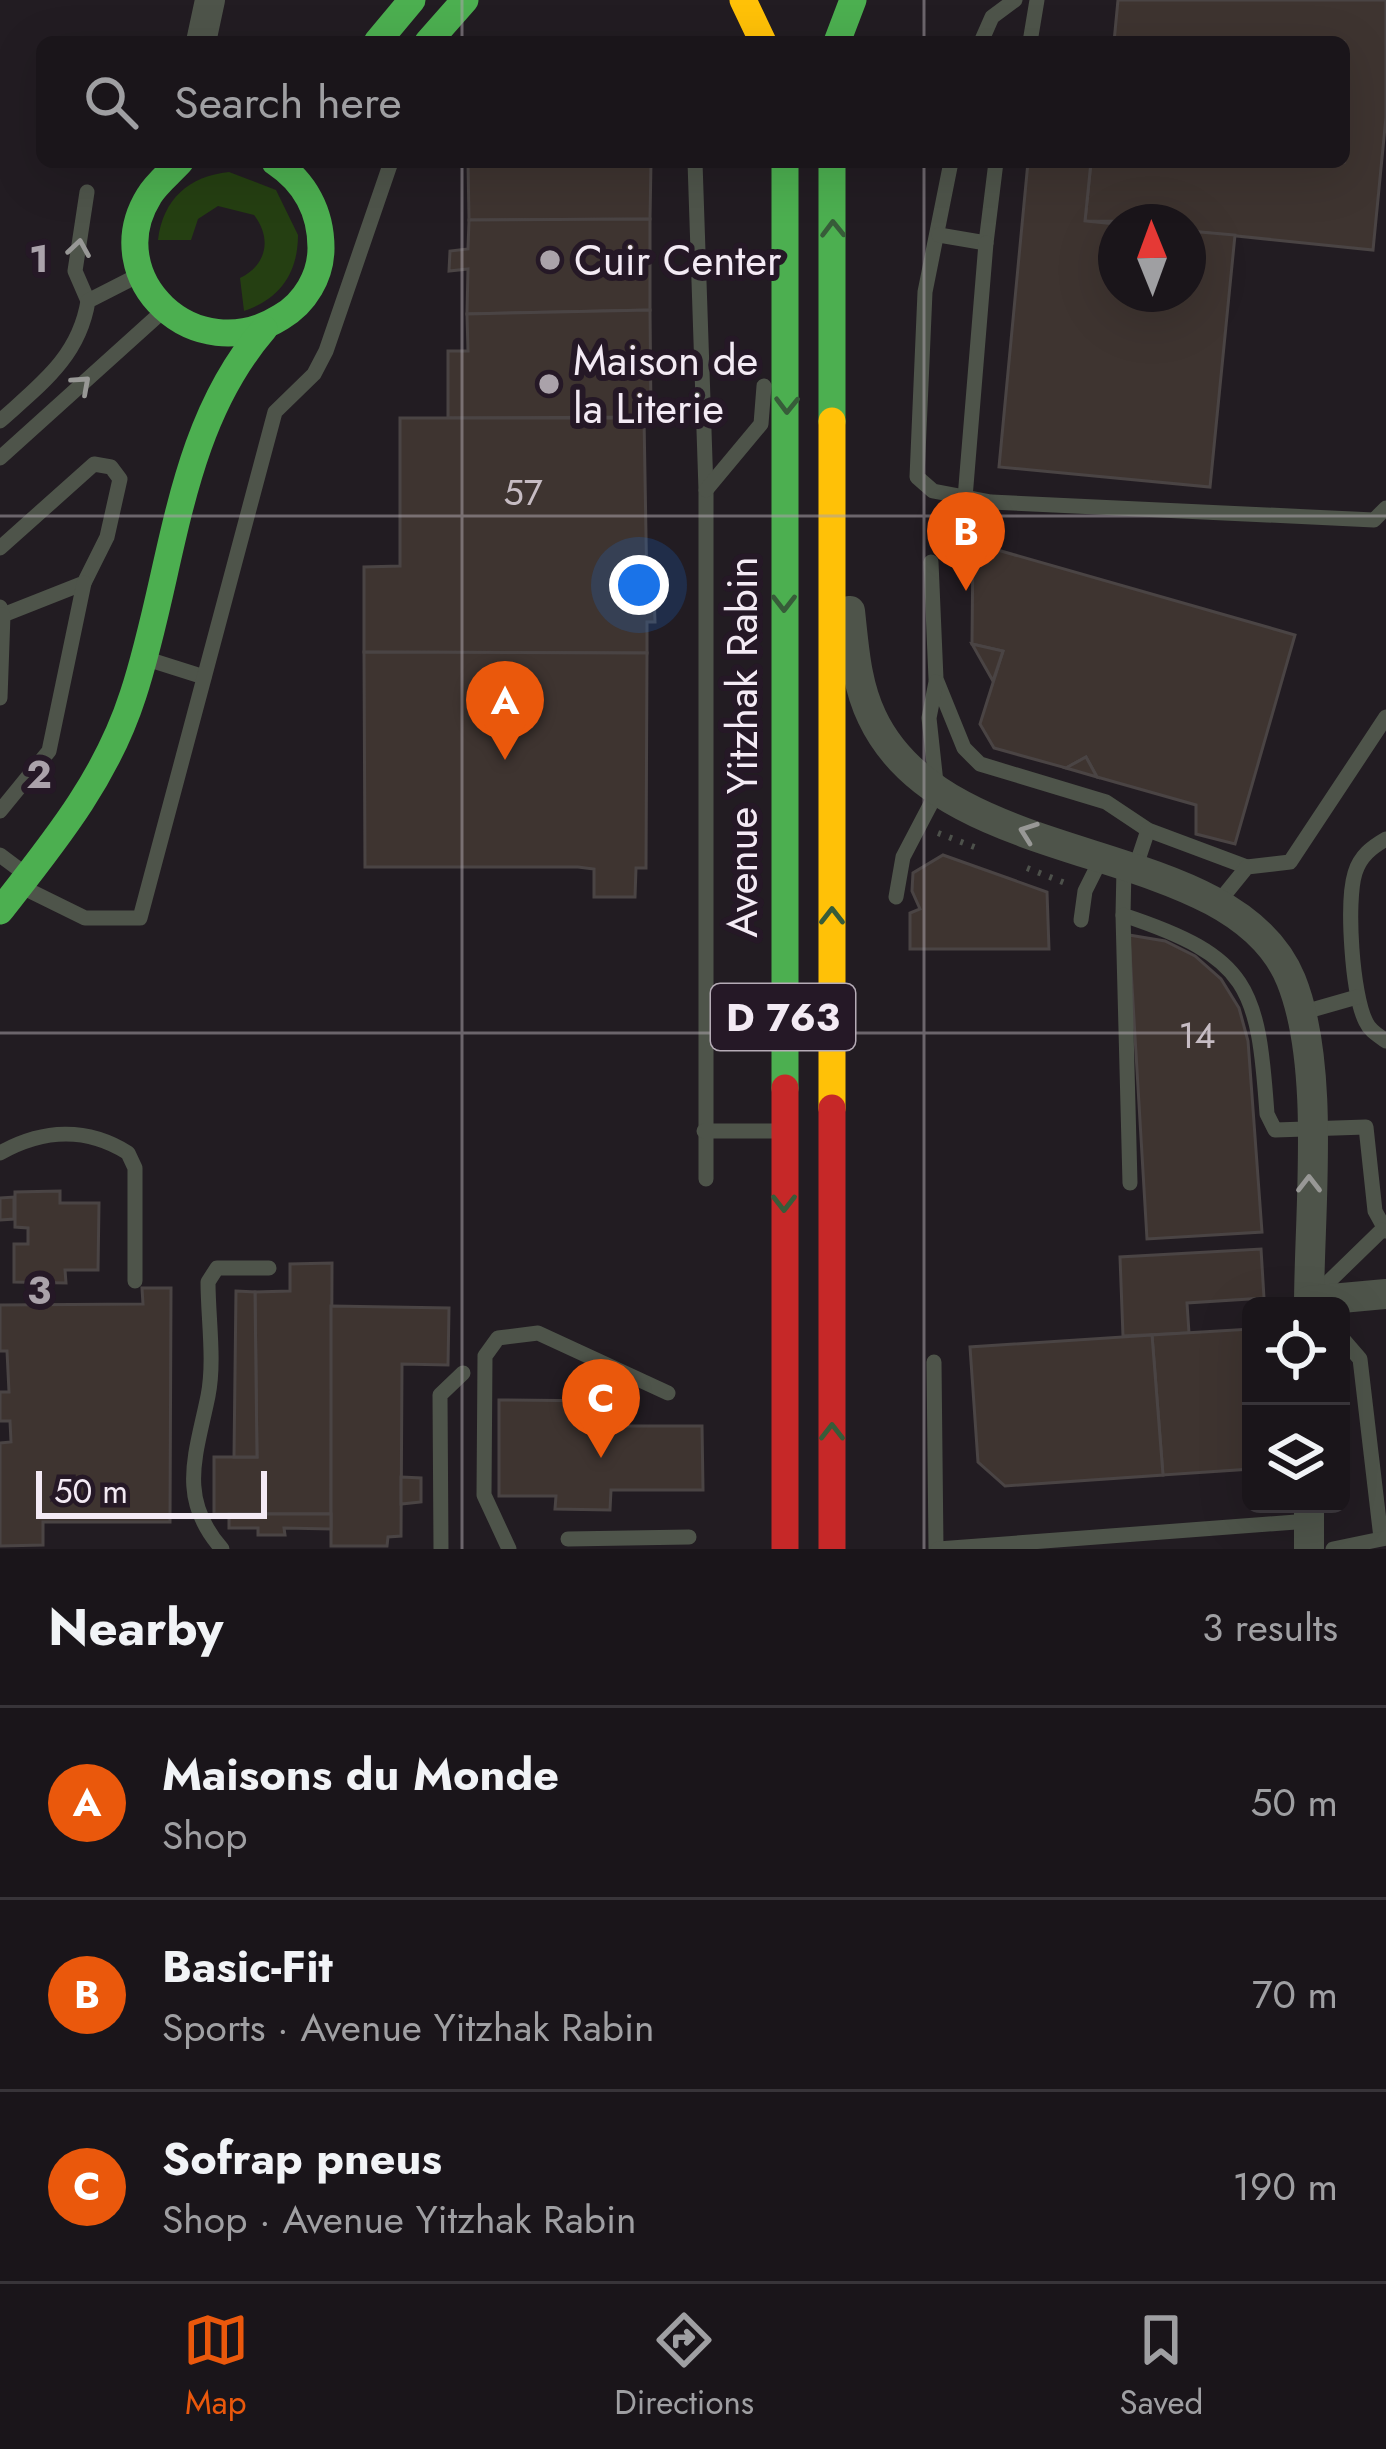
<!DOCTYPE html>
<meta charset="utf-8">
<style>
:root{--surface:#1a151a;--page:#272227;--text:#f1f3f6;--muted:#9f9fa2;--line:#383439;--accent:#ea580c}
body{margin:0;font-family:Jost,sans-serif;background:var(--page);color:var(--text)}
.controls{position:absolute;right:36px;bottom:36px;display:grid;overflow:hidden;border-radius:18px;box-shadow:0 12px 48px #0002}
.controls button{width:108px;height:108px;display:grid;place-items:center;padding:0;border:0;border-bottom:3px solid var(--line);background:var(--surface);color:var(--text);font:60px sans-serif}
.compass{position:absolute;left:1098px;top:204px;width:108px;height:108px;border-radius:50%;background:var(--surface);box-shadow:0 12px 48px #0002;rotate:359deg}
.scale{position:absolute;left:36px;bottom:30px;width:231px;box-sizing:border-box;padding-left:12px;border:6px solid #f3eaf4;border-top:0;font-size:33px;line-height:42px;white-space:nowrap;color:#f3eaf4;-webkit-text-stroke:9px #251826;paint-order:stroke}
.you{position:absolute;left:639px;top:585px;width:42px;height:42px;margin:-30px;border:9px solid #fff;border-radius:50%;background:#1a73e8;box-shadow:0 0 0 18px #1a73e833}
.badge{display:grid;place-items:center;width:78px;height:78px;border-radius:50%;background:var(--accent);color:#fff;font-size:39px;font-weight:700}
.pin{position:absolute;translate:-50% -99px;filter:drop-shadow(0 3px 6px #0008)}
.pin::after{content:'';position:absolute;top:63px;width:42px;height:36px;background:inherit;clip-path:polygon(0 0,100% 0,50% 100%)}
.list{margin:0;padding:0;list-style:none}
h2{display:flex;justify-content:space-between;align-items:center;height:156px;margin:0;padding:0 48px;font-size:51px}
h2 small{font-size:39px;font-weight:400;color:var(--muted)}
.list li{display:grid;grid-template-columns:78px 1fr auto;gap:36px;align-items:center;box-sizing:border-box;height:192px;padding:0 48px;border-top:3px solid var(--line)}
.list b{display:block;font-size:45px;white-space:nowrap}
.list p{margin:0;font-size:39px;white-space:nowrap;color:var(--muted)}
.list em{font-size:39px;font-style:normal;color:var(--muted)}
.icon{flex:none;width:66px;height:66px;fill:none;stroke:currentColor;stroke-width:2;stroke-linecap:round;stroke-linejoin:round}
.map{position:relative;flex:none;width:1386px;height:1549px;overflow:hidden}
.search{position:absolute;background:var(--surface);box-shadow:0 12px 48px #0002;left:36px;right:36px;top:36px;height:132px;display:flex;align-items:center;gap:30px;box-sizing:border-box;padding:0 42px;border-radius:18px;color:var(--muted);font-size:45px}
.sheet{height:732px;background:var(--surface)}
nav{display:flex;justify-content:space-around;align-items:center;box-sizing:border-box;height:168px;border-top:3px solid var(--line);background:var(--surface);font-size:33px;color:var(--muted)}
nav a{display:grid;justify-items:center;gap:6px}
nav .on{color:var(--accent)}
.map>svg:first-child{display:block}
</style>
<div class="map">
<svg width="1386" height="1549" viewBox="0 0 1386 1549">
<rect width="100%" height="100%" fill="#221c22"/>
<path fill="#253f12" d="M229,172L276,190L298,235C298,273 280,299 244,311L240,278C267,265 272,238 254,215L218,206L198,219L191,240H158C163,199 189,176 229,172Z"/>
<g fill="#3e3430" stroke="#4a4444" stroke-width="3">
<polygon points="1118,0 1386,0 1386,117 1373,250 1188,231 1188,222 1085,221 1091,162 1344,162 1344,42 1114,42"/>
<polygon points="468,162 651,162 650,219 469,220"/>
<polygon points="1028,162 1091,162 1085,221 1116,224 1116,294 1188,294 1188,231 1235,235 1210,487 999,467"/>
<polygon points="650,219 650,310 467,314 468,269 449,271 450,251 468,249 469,220"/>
<polygon points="650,310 651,417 448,418 448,351 468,351 467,314"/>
<polygon points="400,418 644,418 647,594 654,593 655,622 647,622 647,653 364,652 364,567 400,566"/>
<polygon points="973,543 1295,635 1235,844 1196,834 1196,805 1097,777 1086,757 1066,768 994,748 980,724 1003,651 972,644"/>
<polygon points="972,644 1003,651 993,681"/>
<polygon points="364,652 647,653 646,868 636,868 635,897 594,897 594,869 578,867 365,867"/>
<polygon points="1086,757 1097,777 1066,768"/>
<polygon points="943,855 1047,892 1049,949 910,949 910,913 920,909 912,891 913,873"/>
<polygon points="1129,935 1165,941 1195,956 1221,979 1239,1008 1248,1041 1262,1232 1147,1239"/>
<polygon points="60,1191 60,1203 99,1203 98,1270 65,1270 66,1283 14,1282 14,1244 28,1244 28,1228 15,1227 15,1192"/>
<polygon points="14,1197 14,1219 0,1220 0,1198"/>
<polygon points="1261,1249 1264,1298 1187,1303 1189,1333 1123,1336 1120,1257"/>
<polygon points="332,1263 331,1514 214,1514 214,1457 257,1457 255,1292 290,1291 290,1264"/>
<polygon points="142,1288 171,1288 170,1522 43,1522 43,1545 0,1546 0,1443 11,1442 10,1421 0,1421 0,1392 9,1392 7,1351 0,1351 0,1305 143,1304"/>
<polygon points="236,1291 255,1292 257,1457 234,1457"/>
<polygon points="331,1306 449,1308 448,1365 402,1364 401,1536 388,1537 387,1546 331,1546"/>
<polygon points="1251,1329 1251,1469 1163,1475 1152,1335"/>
<polygon points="1152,1335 1163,1475 1005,1486 978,1462 970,1347"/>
<polygon points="499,1400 609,1401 609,1426 702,1426 703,1490 611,1490 610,1510 555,1509 556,1496 499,1496"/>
<polygon points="401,1477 421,1478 421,1502 401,1504"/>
<polygon points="229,1514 331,1514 331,1529 284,1528 285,1535 258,1535 258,1528 229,1528"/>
</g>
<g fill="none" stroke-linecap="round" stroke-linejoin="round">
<g stroke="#4d514b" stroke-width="6" stroke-dasharray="3 9" stroke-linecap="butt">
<polyline points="938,833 982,850"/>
<polyline points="1027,868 1065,883"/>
</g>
<g stroke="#4e544a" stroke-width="15">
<polyline points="981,42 992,17 1015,0"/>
<polyline points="1030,42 1037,0"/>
<polyline points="695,162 706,490 706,1179"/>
<polyline points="951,162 925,292 917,477 933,491 991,502 1374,520 1386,508"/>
<polyline points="87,192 75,271 88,301"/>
<polyline points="939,235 986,243 996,162"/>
<path d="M0,421C40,385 79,357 88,301L137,276"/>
<polyline points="0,458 163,311"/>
<polyline points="706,490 761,424 764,386"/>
<polyline points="965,498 986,243"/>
<polyline points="0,548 94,464 111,467 120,479 107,537 84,583 3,615 0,607"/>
<polyline points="931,562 936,679 964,748 980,764 1106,802 1148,830 1247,867"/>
<polyline points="144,658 204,677"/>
<polyline points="0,698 3,615"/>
<polyline points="0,811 49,751 84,583"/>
<path d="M1386,839C1372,847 1360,856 1355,873C1346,902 1352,995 1366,1022C1370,1031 1378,1035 1386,1041"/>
<polyline points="0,855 24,873"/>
<path d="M1124,868L1123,915C1250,957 1258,987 1267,1114L1275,1130L1366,1127L1375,1211L1386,1231"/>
<polyline points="1134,872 1148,830"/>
<polyline points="24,888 85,918 140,918 275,412 314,374 326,351 391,162"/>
<polyline points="896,897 903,857 937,792 929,718 936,682"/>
<polyline points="1217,904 1247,867 1290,862 1386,717"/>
<polyline points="1123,915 1130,1183"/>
<polyline points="1081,920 1085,891 1101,859"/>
<polyline points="1301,1013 1357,997"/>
<polyline points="704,1131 780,1131"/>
<path d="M0,1153C43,1129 87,1127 128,1153L135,1168V1281"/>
<polyline points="1315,1295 1382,1230"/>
<polyline points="1341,1337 1360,1359 1381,1538"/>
<polyline points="934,1362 936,1549"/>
<polyline points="568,1539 689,1537"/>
<path d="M222,1549C177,1498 196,1455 208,1396C215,1361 208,1318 208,1282L217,1268H269"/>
<polyline points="441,1549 440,1395 463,1373"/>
<polyline points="509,1549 484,1495 485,1356 498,1338 538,1333 668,1393"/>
<polyline points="938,1549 1309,1521"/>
<polyline points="1333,1549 1386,1538"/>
</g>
<g stroke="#4e544a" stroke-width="30">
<polyline points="201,42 210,0"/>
<path d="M850,611C854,647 856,684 872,717C946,875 1232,835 1291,980C1326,1067 1309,1211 1309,1306"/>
<polyline points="1309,1301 1386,1294"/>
<polyline points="1309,1504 1309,1549"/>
</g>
<g stroke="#4caf50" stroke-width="27">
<polyline points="377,42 412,0"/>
<polyline points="428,42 465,0"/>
<polyline points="837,42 853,0"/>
<path d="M180,162C170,173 156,184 149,196C98,278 195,371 281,317C305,303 321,276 321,248C321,212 305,182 275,162"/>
<polyline points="785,162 785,1088"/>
<polyline points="832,162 832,421"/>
<path d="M0,911C54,842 106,779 133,695C174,571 176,431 264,329"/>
</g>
<g stroke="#ffc107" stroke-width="27">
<polyline points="743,0 763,42"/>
<polyline points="832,421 832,1108"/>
</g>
<g stroke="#c62828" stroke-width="27">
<polyline points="785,1088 785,1549"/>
<polyline points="832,1108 832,1549"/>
</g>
</g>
<defs><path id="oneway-chevron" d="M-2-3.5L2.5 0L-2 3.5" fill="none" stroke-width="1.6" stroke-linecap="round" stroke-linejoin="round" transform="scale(3)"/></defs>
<g stroke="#375c39">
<use href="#oneway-chevron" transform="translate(833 229) rotate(-91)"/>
<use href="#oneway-chevron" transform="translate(787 405) rotate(91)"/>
<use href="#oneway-chevron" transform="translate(784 603) rotate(90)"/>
<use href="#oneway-chevron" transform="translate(832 916) rotate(-90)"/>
<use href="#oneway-chevron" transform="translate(784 1203) rotate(90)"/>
<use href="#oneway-chevron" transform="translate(832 1432) rotate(-90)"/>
</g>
<g stroke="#989896">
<use href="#oneway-chevron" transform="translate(79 248) rotate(-81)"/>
<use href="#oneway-chevron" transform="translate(82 384) rotate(-42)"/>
<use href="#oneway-chevron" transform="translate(1028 832) rotate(-160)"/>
<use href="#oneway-chevron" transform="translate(1309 1184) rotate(-90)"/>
</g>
<path fill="none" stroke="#aaa2aa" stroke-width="3" stroke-opacity="0.55" d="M462,0V42M924,0V42M462,162V1549M924,162V1549M0,516H1386M0,1033H1386"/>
<g fill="#aaa2aa" stroke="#251826" stroke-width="4.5">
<circle cx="550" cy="260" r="12"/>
<circle cx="549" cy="384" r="12"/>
</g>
<g text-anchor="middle" stroke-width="12" stroke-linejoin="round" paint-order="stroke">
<g font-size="36" fill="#c6bcc3">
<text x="523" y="505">57</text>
<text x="1197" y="1048">14</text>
</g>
<rect fill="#251826" stroke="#b5abb6" stroke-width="3" x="711" y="984" width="144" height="66" rx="9"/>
<g font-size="39" font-weight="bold" fill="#f3eaf4">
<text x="783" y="1031">D 763</text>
</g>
<g font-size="42" fill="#f3eaf4" stroke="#251826" text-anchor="start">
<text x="574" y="275">Cuir Center</text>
<text x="573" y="375">Maison de<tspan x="573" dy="48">la Literie</tspan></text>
</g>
<g font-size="42" fill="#f3eaf4" stroke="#251826">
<text transform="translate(742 747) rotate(-90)" y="15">Avenue Yitzhak Rabin</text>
</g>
</g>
<g font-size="39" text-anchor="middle" font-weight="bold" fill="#aaa2aa" stroke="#251826" stroke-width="12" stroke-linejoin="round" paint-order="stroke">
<text x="39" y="272">1</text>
<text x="39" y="788">2</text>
<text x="39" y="1304">3</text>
</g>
</svg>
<div class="controls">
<button><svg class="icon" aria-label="locate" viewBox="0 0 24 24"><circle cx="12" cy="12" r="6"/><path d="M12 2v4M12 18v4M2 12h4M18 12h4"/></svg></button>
<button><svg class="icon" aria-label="layers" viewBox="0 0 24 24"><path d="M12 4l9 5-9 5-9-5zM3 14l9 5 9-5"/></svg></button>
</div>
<svg class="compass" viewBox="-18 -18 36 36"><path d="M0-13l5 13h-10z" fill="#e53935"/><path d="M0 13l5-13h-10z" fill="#9f9fa2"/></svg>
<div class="scale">50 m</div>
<div class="you"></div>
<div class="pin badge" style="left:505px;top:760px">A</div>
<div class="pin badge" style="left:966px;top:591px">B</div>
<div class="pin badge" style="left:601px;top:1458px">C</div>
<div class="search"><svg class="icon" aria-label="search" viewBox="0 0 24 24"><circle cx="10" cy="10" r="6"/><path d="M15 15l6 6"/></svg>Search here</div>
</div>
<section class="sheet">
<h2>Nearby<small>3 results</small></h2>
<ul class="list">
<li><span class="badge">A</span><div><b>Maisons du Monde</b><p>Shop</p></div><em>50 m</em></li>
<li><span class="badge">B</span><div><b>Basic-Fit</b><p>Sports · Avenue Yitzhak Rabin</p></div><em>70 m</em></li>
<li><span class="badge">C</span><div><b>Sofrap pneus</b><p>Shop · Avenue Yitzhak Rabin</p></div><em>190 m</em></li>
</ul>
</section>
<nav>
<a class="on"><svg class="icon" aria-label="map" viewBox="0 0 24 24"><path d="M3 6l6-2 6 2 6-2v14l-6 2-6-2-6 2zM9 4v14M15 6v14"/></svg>Map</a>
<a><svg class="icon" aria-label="directions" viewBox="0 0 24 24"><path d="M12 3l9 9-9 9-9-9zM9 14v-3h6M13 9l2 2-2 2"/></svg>Directions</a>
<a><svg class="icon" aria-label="saved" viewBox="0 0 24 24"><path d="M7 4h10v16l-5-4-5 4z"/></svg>Saved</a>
</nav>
